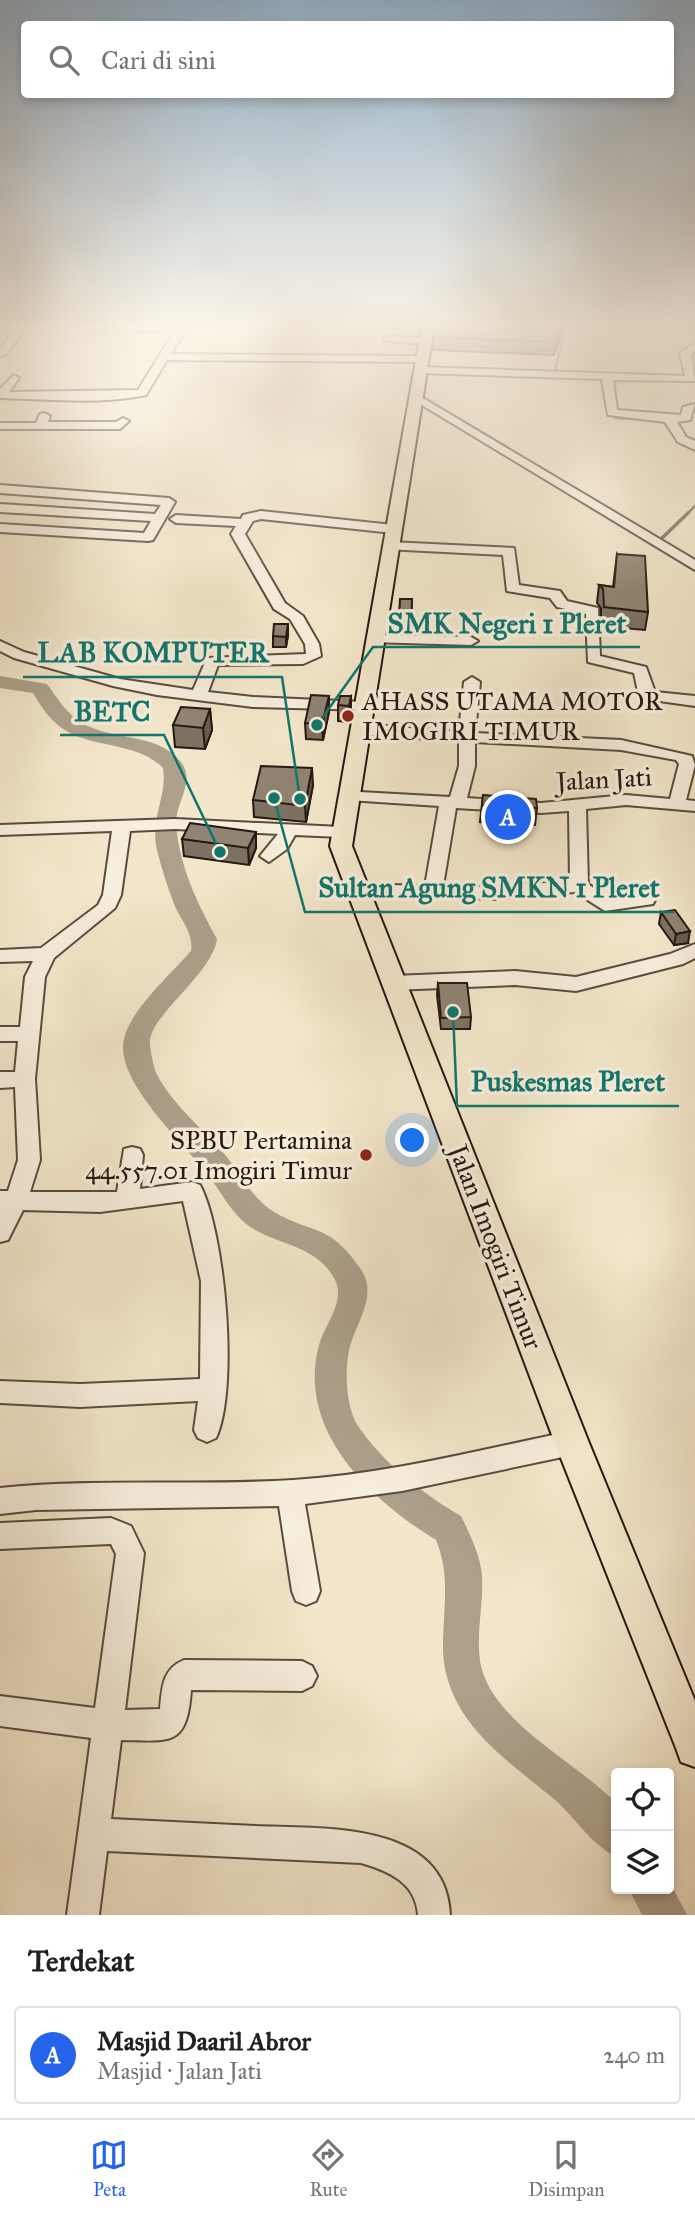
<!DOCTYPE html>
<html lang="id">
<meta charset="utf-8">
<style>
:root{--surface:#fff;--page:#f6f6f6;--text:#202124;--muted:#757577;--line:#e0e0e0;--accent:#2563eb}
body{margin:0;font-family:"IM FELL Great Primer",serif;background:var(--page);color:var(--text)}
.controls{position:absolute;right:21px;bottom:21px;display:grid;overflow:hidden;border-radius:7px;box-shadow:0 4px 10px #0003}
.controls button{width:63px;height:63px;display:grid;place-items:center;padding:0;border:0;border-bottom:2px solid var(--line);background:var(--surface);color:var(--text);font:35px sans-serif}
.you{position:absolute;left:413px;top:1141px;width:24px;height:24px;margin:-18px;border:5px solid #fff;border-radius:50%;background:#1a73e8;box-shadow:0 0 0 10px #1a73e833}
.badge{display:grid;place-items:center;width:46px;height:46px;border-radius:50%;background:var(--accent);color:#fff;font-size:23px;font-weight:700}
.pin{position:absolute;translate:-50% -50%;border:4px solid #fff;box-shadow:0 2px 7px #0006}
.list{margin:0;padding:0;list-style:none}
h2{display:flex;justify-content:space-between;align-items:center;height:91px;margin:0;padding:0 28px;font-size:30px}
h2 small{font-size:23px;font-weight:400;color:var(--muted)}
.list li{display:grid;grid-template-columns:46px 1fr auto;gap:21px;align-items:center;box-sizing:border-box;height:98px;margin:0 14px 14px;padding:0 14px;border:2px solid var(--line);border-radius:7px}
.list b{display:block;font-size:26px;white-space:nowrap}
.list p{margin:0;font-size:23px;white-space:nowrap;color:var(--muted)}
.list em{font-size:23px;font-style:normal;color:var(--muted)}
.icon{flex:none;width:38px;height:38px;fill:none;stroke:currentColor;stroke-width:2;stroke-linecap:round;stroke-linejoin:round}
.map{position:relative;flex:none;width:695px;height:1915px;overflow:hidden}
.search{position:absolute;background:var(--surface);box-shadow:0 4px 10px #0003;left:21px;right:21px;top:21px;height:77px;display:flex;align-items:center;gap:18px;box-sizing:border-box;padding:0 24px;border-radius:7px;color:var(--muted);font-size:26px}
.sheet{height:203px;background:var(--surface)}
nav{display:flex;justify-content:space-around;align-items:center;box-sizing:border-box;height:98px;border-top:2px solid var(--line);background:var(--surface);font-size:19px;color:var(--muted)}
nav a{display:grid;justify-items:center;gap:4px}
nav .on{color:var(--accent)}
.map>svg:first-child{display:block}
</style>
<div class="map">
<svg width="695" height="1915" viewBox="0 0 695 1915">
<rect width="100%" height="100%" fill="#f3e7cb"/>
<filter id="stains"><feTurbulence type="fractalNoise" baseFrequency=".00286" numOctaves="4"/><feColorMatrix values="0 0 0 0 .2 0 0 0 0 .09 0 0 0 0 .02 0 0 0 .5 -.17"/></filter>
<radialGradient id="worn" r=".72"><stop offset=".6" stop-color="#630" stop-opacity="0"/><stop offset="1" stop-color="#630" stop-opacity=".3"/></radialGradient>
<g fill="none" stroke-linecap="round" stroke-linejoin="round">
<g stroke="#776a5b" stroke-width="2.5">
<polyline points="554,374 566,326"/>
<polyline points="609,411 616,418 653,420"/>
<polyline points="686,515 695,506"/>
</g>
<polyline stroke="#776a5b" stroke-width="3.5" points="660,540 688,513"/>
<g fill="#ada18c" fill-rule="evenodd">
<path d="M0,676L47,684C58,699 66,713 82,723C112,741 157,732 181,762C196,781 175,804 176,824C179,865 197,903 217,939C212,975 147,1017 150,1044C151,1053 153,1066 157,1075C174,1106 203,1129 226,1156C241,1174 253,1200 274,1212C314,1235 329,1223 360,1268C378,1293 359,1318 351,1343C344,1365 345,1406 358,1426C383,1463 423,1494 461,1516C470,1535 481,1556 482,1577C484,1610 472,1647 485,1678C506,1729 578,1764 616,1803V1856C594,1848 574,1816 554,1799C502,1756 440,1717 443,1640C444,1604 450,1574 436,1540C371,1500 296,1431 319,1345C324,1326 346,1301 335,1280C318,1246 281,1246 252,1228C232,1216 220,1189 205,1171C182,1142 114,1079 124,1039C130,1010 172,973 191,951C194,931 179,919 173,901C167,886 162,869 158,854C148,819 168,797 163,768C138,743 99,748 70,733C53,725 42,708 33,693L0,688Z"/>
<polygon points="669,1881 687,1915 642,1915 629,1889 669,1889"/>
</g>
<defs>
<g id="minor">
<polygon points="19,326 29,326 5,355 0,356 0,348"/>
<path d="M69,326H188L171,354L422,356L427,359L422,362L167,360L146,395C99,405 47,399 0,398V389L14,375L19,378L9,392L138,390L174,332L74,329Z"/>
<polygon points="389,336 425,338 430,341 425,344 385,341 385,337"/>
<polygon points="695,343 695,351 691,354 695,381 613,380 617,410 681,415 683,407 695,404 690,420 677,422 686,437 695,441 695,450 678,442 665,422 608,415 602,379 420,373 415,370 420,367 685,376 680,353"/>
<polygon points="416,394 695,560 695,570 412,399 412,395"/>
<polygon points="44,413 50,416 48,422 116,422 123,418 129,421 120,429 0,429 0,423 36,423 40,414"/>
<polygon points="0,485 169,498 175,502 153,540 148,541 0,532 0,524 144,533 151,521 0,512 0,504 155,514 161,505 0,493"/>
<polygon points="261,511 393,525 400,529 393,533 261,519 253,521 245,534 285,603 303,616 319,644 321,656 303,664 218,665 208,692 253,697 363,702 371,707 369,710 253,707 157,695 113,686 14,658 0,651 0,641 24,652 120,679 193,690 207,658 306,654 305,644 290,619 274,609 231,534 236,526 176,523 170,519 176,515 241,519 243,515"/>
<polygon points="390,542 514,548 519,585 560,591 567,601 598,608 600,656 646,667 655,692 695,696 695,706 645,699 638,692 634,673 588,662 586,614 557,607 550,598 507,591 503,555 385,549 383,546"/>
<polygon points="374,635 471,637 478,641 471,645 369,642 369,636"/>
<path d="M472,677L480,682L475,733L621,740L692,756L695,765L686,800L695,801V811L626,805L586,809L588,884L609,899L653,896L655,900L653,904L605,911L575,892L493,899L350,894L347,890L356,884L425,886L439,806L348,800L342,799L340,795L342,791L450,797L459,766V741L359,734L351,729L359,724L459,732L464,682ZM475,742L621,750L676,760L679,764L670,799L626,795L541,803L467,798L475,766ZM456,808L541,813L569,811L570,881L493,887L443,886Z"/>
<path d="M175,819L341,827L350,832L341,837L295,835L287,849L269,862L260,856L278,834L175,829L130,831L121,895L115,908L54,958L45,977L35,1079L40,1160L30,1192H117L124,1149L132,1147L140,1149L143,1155L140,1189L192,1182L200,1185C225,1232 239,1389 216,1438L207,1442L198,1438L194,1430L198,1401L80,1407L0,1403V1381L80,1384L200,1379L201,1281L183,1201L100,1212L23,1210L8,1240L0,1242V1191H8L18,1160L15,1087L0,1088V1072H15L18,1041H0V1027H20L25,977L33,961L0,962V950L41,948L98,905L103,895L112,831L0,835V825Z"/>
<polygon points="695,944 695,958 683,964 576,991 515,985 393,990 383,983 393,976 515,971 576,977 670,954"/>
<path d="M572,1431L581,1435L585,1443L581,1451L572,1455L402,1491L305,1504L320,1591L316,1601L306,1605L296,1601L292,1591L279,1506L36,1510L0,1514V1488C97,1478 196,1486 293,1480C388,1474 479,1450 572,1431Z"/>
<path d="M111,1518L131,1526L144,1553L125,1710L160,1709C162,1688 162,1669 184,1660L302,1661L312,1666L317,1676L312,1686L302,1691L191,1690C187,1747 171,1741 121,1740L111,1819C159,1821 207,1824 255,1826C322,1829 446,1820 450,1915H418C416,1883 389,1871 361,1863L107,1851L99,1915H67L91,1738L0,1726V1696L95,1708L116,1554L111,1544L0,1549V1523Z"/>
</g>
<polygon id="major" points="422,326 434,326 352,846 589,1443 695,1701 695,1767 681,1762 676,1748 555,1443 330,846"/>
</defs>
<use href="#minor" stroke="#584c40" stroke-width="4"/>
<use href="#major" stroke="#251812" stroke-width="4"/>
<use href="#minor" fill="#f7efdd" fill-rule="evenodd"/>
<use href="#major" fill="#f3e7cb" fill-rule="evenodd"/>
</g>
<g fill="#7c7262" stroke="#251812" stroke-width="2">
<polygon points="562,326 561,336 554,355 433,350 433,337"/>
<polygon points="617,554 648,612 645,630 601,626 601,608 597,603 599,585 613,587"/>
<polygon points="400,599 412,599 411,633 399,633"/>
<polygon points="288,635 286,647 273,647 273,636"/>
<polygon points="351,696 351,712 349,722 338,721 338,705"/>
<polygon points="210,709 212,730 205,749 175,747 173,725"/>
<polygon points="329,712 323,740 306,739 305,723"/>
<polygon points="313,785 306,822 254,817 253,800"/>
<polygon points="483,795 537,808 535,825 505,823 504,828 492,828 493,823 480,822"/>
<polygon points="182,839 256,848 249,865 184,856"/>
<polygon points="661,912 688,943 674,945 659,924"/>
<polygon points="438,983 471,1017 470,1029 441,1029 437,995"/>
</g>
<g fill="#655c50" stroke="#251812" stroke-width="2">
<polygon points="562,326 561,336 554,355 556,342"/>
<polygon points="288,624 288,635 286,647 286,637"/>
<polygon points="329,696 329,712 323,740 322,724"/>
<polygon points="351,696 351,712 349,722 349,706"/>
<polygon points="210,709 212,730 205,749 203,728"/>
<polygon points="312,768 313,785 306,822 305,806"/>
<polygon points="507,807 505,823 504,828 505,812"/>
<polygon points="256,832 256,848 249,865 248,848"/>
<polygon points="690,931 688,943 674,945 676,934"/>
</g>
<g fill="#908472" stroke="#251812" stroke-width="2">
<polygon points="435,326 561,326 556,342 433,337"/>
<polygon points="617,554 645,556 648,612 604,607 603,589 599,585 614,587"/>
<polygon points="400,599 412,599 411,625 399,624"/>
<polygon points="274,624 288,624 286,637 273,636"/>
<polygon points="311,695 329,696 322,724 305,723"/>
<polygon points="340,696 351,696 349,706 338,705"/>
<polygon points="181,707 210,709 203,728 173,725"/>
<polygon points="261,766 312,768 305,806 253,800"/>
<polygon points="483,795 536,799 537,808 507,807 505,812 494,811 495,806 482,805"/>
<polygon points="190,823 256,832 248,848 182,839"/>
<polygon points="675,910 690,931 676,934 661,912"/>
<polygon points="438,983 467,983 471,1017 441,1018"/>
</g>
<linearGradient id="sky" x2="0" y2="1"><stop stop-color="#90acc3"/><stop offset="0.55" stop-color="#faf4e8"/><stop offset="1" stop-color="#faf4e8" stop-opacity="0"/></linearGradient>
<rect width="695" height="594" fill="url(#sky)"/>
<g fill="#8f2418" stroke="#f7efdd" stroke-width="2.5">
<circle cx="348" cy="716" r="7"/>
<circle cx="366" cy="1155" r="7"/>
</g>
<g text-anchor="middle" stroke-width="7" stroke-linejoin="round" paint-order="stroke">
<g font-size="26" fill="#251812" stroke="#f7efdd" text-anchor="start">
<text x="362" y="710">AHASS UTAMA MOTOR<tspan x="362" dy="30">IMOGIRI TIMUR</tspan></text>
<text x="352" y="1149" text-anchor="end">SPBU Pertamina<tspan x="352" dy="30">44.557.01 Imogiri Timur</tspan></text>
</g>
<g font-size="26" fill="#251812" stroke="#f7efdd">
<text transform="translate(604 779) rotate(-3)" y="9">Jalan Jati</text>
<text transform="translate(496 1247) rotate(69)" y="9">Jalan Imogiri Timur</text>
</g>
</g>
<path fill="none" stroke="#0f766e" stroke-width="2.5" d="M317 725L373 647H640M300 799L282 677H23M220 852L164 735H60M274 798L305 912H674M453 1012L457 1106H679"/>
<g fill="#0f766e" stroke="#f7efdd" stroke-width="2.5">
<circle cx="317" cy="725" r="7"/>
<circle cx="300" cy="799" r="7"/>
<circle cx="220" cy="852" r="7"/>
<circle cx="274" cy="798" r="7"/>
<circle cx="453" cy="1012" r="7"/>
</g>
<g font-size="28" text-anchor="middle" font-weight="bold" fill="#0f766e" stroke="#f7efdd" stroke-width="7" stroke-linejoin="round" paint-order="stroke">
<text x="507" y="633">SMK Negeri 1 Pleret</text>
<text x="153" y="662">LAB KOMPUTER</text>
<text x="112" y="721">BETC</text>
<text x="489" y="897">Sultan Agung SMKN 1 Pleret</text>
<text x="568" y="1091">Puskesmas Pleret</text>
</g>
<rect width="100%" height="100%" filter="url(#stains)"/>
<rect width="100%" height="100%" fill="url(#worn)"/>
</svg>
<div class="controls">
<button><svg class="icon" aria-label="locate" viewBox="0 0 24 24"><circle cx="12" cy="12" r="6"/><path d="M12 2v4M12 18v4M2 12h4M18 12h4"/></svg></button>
<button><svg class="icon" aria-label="layers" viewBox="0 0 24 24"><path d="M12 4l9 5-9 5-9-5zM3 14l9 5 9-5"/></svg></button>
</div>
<div class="you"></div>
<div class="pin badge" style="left:508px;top:817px">A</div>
<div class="search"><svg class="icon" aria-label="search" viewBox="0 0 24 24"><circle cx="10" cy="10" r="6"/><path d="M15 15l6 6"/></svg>Cari di sini</div>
</div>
<section class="sheet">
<h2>Terdekat<small></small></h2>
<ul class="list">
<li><span class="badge">A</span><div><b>Masjid Daaril Abror</b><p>Masjid · Jalan Jati</p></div><em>240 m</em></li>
</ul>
</section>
<nav>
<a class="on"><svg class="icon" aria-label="map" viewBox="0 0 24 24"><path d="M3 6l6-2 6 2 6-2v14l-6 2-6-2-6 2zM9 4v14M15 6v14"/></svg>Peta</a>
<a><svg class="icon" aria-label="directions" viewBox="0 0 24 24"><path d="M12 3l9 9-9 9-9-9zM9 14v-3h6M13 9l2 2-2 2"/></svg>Rute</a>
<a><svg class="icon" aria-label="saved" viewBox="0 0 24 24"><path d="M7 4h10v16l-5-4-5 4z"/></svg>Disimpan</a>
</nav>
